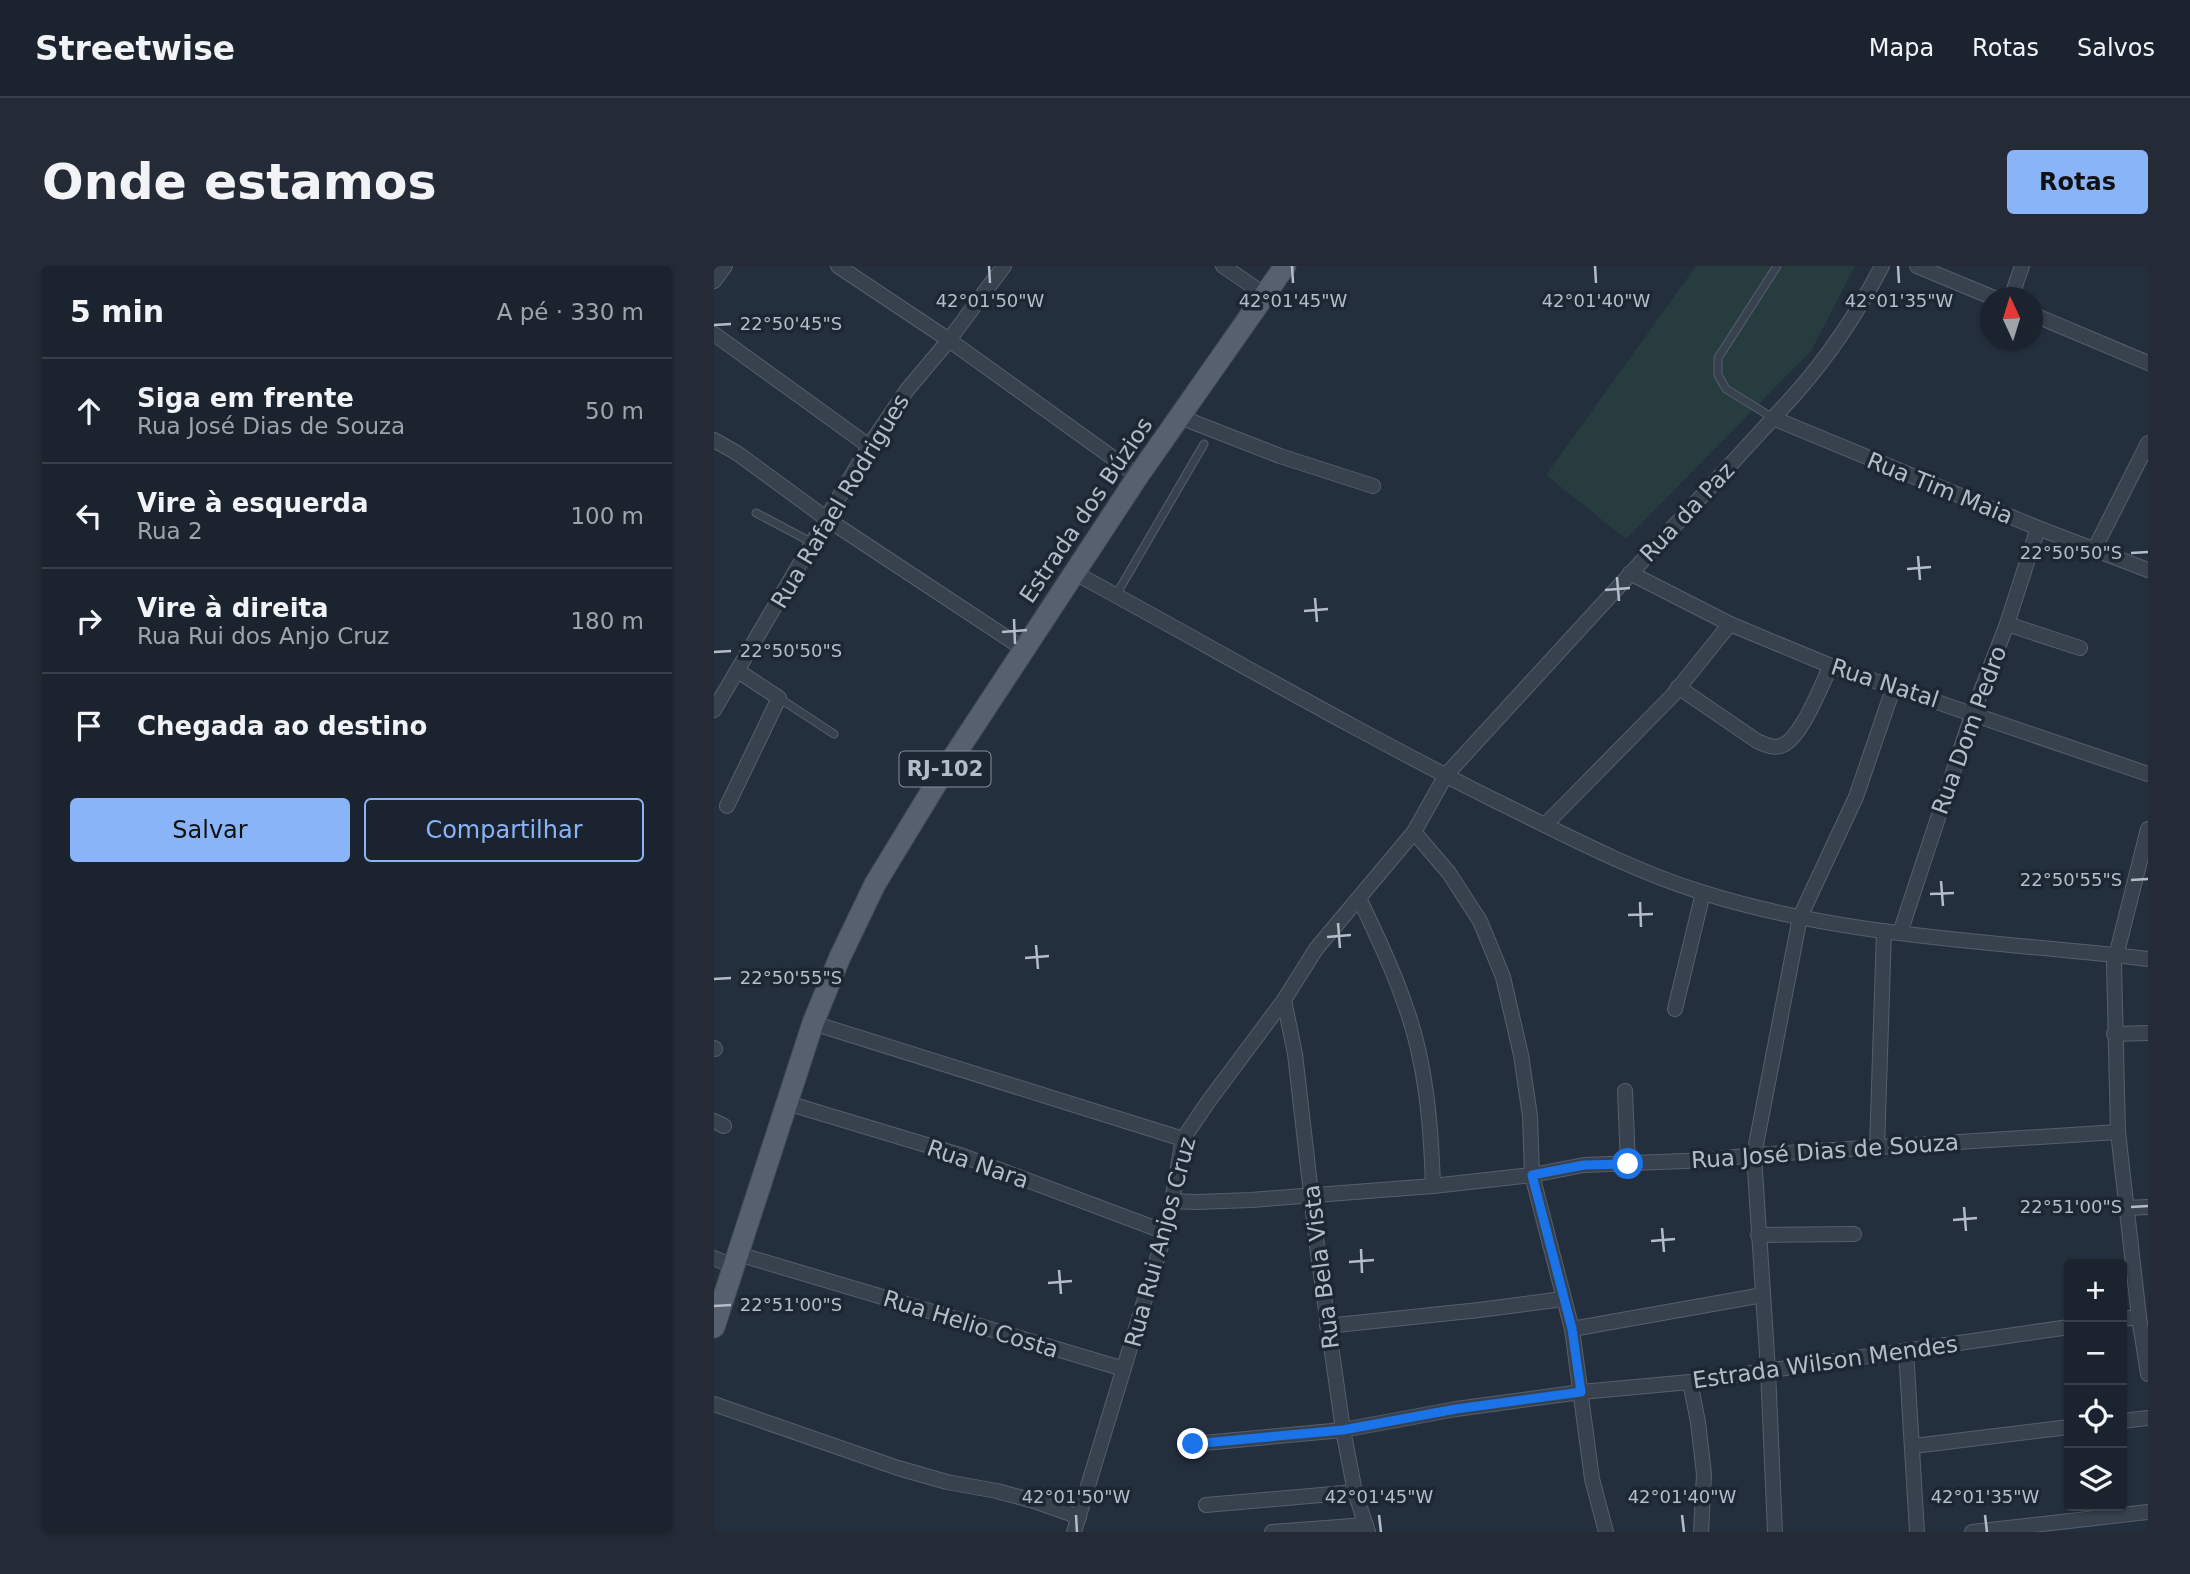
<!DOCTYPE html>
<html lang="pt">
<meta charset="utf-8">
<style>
:root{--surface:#1b232e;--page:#242b36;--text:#f1f3f6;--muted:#a0a4aa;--line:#39404a;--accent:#8ab4f8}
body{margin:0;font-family:"DejaVu Sans",sans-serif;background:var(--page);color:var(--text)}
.controls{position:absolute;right:21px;bottom:21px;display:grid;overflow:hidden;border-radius:7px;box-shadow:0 2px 5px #0004}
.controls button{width:63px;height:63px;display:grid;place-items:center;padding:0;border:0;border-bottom:2px solid var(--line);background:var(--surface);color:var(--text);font:35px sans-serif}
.compass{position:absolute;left:1266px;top:21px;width:63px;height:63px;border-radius:50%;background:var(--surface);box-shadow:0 2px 5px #0004;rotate:356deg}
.stop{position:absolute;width:21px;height:21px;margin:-16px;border:5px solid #1a73e8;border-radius:50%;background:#fff}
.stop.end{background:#1a73e8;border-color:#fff;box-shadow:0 2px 7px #0008}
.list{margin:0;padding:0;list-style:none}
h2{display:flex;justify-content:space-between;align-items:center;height:91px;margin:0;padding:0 28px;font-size:30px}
h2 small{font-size:23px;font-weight:400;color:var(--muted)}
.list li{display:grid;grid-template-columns:46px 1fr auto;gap:21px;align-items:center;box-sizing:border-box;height:105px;padding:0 28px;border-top:2px solid var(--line)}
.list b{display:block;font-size:26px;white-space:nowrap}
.list p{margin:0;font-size:23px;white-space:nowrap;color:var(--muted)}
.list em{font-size:23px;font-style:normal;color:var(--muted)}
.actions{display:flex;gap:14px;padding:21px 28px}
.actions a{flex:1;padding:16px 0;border:2px solid var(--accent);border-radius:7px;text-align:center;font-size:24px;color:var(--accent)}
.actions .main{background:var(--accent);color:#111}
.icon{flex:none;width:38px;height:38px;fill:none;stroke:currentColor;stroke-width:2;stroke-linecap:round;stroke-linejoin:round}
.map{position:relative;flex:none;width:1434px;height:1266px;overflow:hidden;border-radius:7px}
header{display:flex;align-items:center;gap:42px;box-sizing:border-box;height:98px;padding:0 35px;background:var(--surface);border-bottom:2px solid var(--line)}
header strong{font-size:33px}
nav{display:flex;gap:38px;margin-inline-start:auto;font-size:24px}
.intro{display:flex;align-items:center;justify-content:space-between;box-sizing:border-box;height:168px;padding:0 42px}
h1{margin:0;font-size:49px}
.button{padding:18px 32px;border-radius:7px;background:var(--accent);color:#111;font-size:24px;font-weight:700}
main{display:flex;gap:42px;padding:0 42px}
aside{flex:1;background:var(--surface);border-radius:7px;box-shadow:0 2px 5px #0004}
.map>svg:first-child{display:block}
</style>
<header>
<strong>Streetwise</strong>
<nav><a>Mapa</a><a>Rotas</a><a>Salvos</a></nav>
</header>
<div class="intro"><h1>Onde estamos</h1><a class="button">Rotas</a></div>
<main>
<aside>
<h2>5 min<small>A pé · 330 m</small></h2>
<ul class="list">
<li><svg class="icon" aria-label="ahead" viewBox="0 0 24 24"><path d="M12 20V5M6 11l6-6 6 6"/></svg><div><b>Siga em frente</b><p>Rua José Dias de Souza</p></div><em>50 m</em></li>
<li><svg class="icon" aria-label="left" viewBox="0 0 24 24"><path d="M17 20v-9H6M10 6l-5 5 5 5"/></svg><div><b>Vire à esquerda</b><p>Rua 2</p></div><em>100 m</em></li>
<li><svg class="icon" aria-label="right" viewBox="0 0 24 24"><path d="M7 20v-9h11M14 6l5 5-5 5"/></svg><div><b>Vire à direita</b><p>Rua Rui dos Anjo Cruz</p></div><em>180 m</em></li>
<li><svg class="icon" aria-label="arrive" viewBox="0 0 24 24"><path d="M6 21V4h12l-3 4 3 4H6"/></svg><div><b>Chegada ao destino</b></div></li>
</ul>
<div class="actions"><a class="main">Salvar</a><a>Compartilhar</a></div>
</aside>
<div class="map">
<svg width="1434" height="1266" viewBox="0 0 1434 1266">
<rect width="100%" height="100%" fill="#242f3e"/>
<polygon fill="#263c3f" points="982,0 1141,0 1097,85 912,273 832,209"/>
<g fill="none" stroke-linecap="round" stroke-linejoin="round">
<defs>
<g id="lane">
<polyline points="1059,152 1012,123 1004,109 1004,92 1063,0"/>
<polyline points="42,247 99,277"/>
<polyline points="402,329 490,178"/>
<polyline points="65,432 120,468"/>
</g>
<g id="street">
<polyline points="124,0 235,74 424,210"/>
<polyline points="509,0 550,28"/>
<polyline points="1203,0 1280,32"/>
<polyline points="0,15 11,0"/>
<polyline points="1297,32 1308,0"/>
<polyline points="1318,48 1434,97"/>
<polyline points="0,68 155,180"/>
<polyline points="466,151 566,190 659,220"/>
<polyline points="1059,152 1324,262 1434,304"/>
<polyline points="0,174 23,187 113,253 310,383"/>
<polyline points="1381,282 1434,177"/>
<path d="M361,307C501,383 638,463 780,534C848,567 914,603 987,626C1131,672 1285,675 1434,693"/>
<polyline points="916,307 1016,358 1117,400 1434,508"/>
<polyline points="1293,358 1366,382"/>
<path d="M964,421L1043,475C1052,479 1060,483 1069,479C1088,471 1107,419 1117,400"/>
<polyline points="0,444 155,180 193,124 235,74 290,0"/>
<polyline points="13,540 65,432 24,405"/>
<polyline points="831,559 958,430 1016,358"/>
<polyline points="1434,563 1400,698 1404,866 1425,1051 1434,1108"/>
<polyline points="700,566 735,607 766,655 789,711 807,789 816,850 818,909 858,1063 878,1213 892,1266"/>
<path d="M645,632C661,666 678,700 690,736C712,794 717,859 719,920"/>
<polyline points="1186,667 1259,446 1293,358 1324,262"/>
<polyline points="570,734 581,788 603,980 629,1164 641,1226 654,1266"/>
<polyline points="961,743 989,627"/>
<polyline points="99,757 469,873"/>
<polyline points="1400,768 1434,767"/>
<polyline points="0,782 1,783"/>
<polyline points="911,825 914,898"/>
<polyline points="73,837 249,890 451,966"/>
<polyline points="0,855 10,860"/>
<polyline points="1163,882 1170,665"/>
<polyline points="459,935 482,936 537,934 719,920 818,909 870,899 995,894 1040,889 1404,866"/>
<polyline points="1412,942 1434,941"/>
<polyline points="1044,969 1140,968"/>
<polyline points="24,988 410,1103"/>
<polyline points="0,992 20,1001"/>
<polyline points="1408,1053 1425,1051"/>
<polyline points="613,1060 765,1044 849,1033"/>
<polyline points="858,1063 1049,1029"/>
<polyline points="1192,1084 1203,1266"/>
<polyline points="976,1116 984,1156 990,1208 987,1266"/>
<polyline points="0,1138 184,1202 233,1216 283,1225 320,1235 365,1251"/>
<polyline points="1408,1155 1434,1152"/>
<polyline points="479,1178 629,1164 742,1143 867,1126 976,1116 1355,1061"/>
<polyline points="1200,1180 1355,1161"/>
<polyline points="492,1239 641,1226"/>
<path d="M360,1266L454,957L469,873L494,836L570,734L602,683L700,566L732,509L1083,126C1118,86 1143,48 1168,0"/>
<polyline points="558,1266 652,1259"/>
<polyline points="1061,1266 1054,1104 1040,889 1086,651 1142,531 1180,420"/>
<polyline points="1258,1266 1434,1246"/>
</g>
<polyline id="primary" points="0,1061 99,757 126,691 161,618 225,513 424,210 571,0"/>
</defs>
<use href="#lane" stroke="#565f6c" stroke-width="9"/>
<use href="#street" stroke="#565f6c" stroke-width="16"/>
<use href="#primary" stroke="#414a57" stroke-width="23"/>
<use href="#lane" stroke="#38414e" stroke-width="7"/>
<use href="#street" stroke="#38414e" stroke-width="14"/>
<use href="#primary" stroke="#56606e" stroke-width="21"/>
</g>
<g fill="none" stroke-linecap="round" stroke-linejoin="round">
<polyline stroke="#1a73e8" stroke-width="9" points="479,1178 629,1164 742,1143 867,1126 858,1063 818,909 870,899 914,898"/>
</g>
<path fill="none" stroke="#b4bcc9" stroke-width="2.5" d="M275,0L276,17M578,0L579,17M881,0L882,17M1184,0L1185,17M0,59L17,58M1417,287L1434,286M1204,290L1206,314M1193,303L1217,301M903,311L905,335M891,324L916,322M601,332L603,356M590,345L614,343M300,353L301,378M288,366L313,364M0,386L17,385M1417,614L1434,613M1227,615L1229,640M1216,628L1240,627M926,636L927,661M914,649L939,648M624,657L626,682M613,671L637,669M322,679L324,703M311,692L335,690M0,713L17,712M1250,941L1252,965M1417,941L1434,940M1239,954L1263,952M948,962L950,986M937,975L961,973M647,983L648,1007M635,996L660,994M345,1004L347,1028M334,1017L358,1015M0,1040L17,1039M362,1249L363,1266M665,1249L667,1266M968,1249L970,1266M1271,1249L1273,1266"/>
<g text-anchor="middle" stroke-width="7" stroke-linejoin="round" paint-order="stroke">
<rect fill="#1d2633" stroke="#878f9c" stroke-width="2" x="185.5" y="485.5" width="91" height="35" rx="5"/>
<g font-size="21" font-weight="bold" fill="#b4bcc9">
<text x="231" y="510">RJ-102</text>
</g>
<g font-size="23" fill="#b4bcc9" stroke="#1d2633">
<text transform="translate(1226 222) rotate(22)" y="8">Rua Tim Maia</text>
<text transform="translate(126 235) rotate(-59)" y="8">Rua Rafael Rodrigues</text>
<text transform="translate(372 244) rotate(-56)" y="8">Estrada dos Búzios</text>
<text transform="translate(973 246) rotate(-47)" y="8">Rua da Paz</text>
<text transform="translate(1171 417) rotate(18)" y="8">Rua Natal</text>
<text transform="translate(1255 464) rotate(-70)" y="8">Rua Dom Pedro</text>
<text transform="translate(1111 885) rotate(-4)" y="8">Rua José Dias de Souza</text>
<text transform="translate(264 898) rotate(19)" y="8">Rua Nara</text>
<text transform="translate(446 976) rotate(-75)" y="8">Rua Rui Anjos Cruz</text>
<text transform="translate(607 1001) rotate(-97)" y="8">Rua Bela Vista</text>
<text transform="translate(257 1058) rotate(17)" y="8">Rua Helio Costa</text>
<text transform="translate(1111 1096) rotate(-8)" y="8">Estrada Wilson Mendes</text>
</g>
</g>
<g font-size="18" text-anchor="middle" fill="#b4bcc9" stroke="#1d2633" stroke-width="7" stroke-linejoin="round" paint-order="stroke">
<text x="276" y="41">42°01'50"W</text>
<text x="579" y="41">42°01'45"W</text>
<text x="882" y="41">42°01'40"W</text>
<text x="1185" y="41">42°01'35"W</text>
<text x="77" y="64">22°50'45"S</text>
<text x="1357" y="293">22°50'50"S</text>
<text x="77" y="391">22°50'50"S</text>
<text x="1357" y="620">22°50'55"S</text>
<text x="77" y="718">22°50'55"S</text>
<text x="1357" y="947">22°51'00"S</text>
<text x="77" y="1045">22°51'00"S</text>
<text x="362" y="1237">42°01'50"W</text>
<text x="665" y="1237">42°01'45"W</text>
<text x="968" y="1237">42°01'40"W</text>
<text x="1271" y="1237">42°01'35"W</text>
</g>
</svg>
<div class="controls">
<button>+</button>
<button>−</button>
<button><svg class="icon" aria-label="locate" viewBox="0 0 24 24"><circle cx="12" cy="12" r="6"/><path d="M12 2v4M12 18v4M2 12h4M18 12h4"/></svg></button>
<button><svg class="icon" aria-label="layers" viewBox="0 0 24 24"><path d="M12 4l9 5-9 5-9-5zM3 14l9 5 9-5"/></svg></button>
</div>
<svg class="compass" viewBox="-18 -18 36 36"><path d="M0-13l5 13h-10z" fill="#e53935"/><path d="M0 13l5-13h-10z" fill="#a0a4aa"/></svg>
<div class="stop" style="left:914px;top:898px"></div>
<div class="stop end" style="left:479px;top:1178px"></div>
</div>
</main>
